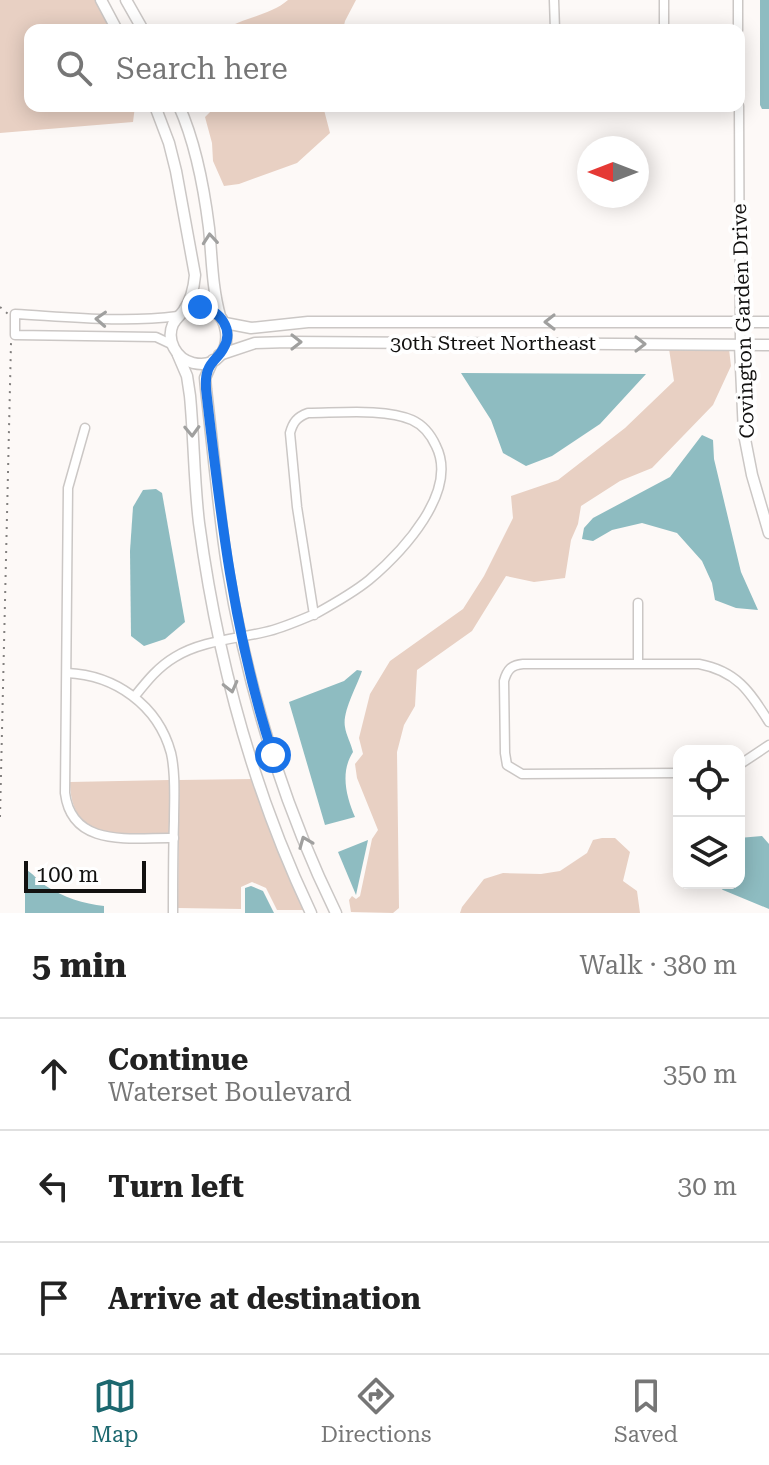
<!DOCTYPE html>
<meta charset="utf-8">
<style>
:root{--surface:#fff;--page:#f6f6f6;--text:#222;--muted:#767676;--line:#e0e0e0;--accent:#1c686f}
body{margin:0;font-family:"Roboto Serif",serif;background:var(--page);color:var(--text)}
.controls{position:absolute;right:24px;bottom:24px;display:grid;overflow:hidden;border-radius:16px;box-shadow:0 4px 20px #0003}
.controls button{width:72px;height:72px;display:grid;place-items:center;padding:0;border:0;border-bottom:2px solid var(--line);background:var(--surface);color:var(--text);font:40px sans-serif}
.compass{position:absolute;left:577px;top:136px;width:72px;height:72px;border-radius:50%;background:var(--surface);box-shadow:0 4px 20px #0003;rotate:270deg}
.scale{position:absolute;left:24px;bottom:20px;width:122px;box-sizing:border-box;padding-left:8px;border:4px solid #121110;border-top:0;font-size:22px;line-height:28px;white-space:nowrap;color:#121110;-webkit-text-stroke:6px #fff;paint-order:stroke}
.stop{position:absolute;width:24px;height:24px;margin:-18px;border:6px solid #1a73e8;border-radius:50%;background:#fff}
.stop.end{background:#1a73e8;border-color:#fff;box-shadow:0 2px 8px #0008}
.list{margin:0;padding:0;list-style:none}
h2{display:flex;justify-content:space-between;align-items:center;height:104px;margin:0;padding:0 32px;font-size:34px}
h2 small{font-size:26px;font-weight:400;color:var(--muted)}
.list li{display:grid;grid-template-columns:52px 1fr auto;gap:24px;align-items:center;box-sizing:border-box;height:112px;padding:0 32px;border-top:2px solid var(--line)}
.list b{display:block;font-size:30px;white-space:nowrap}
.list p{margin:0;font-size:26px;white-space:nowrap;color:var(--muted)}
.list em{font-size:26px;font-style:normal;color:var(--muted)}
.icon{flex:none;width:44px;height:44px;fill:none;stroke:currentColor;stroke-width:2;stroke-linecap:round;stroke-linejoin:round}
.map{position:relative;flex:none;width:769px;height:913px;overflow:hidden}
.search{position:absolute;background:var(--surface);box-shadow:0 4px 20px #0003;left:24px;right:24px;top:24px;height:88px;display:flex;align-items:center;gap:20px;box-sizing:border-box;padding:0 28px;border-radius:16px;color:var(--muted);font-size:30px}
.sheet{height:440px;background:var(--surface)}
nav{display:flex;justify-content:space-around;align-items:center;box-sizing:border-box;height:112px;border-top:2px solid var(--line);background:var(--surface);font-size:22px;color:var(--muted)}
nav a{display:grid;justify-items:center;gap:4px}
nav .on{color:var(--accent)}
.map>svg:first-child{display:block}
</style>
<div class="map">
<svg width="769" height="913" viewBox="0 0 769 913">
<rect width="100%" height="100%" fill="#fdf9f7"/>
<g fill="#e8d0c3">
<polygon points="0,0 101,0 116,30 30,30 30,106 135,106 133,122 0,133"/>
<path d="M288,0H356L345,21L343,30H223C242,18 271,15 288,0Z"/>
<polygon points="216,106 323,106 330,133 297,163 239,184 224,186 213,161 212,143 205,117"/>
<polygon points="669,349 729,349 731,366 713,405 652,468 620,481 581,506 578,524 571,540 565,578 534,582 506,576 472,631 417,670 415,706 404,725 397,752 399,908 393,913 351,912 349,900 352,896 356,899 360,896 372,839 378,830 357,778 355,764 363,754 359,738 370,694 390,661 463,609 484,576 513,518 511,496 558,480 625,428 674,381"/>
<polygon points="253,779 305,910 277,910 266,888 252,882 241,887 241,909 178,908 179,780"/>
<path d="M169,780V833C123,832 71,845 70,782Z"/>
<polygon points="602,838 615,838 630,852 623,881 637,891 640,913 460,913 462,907 484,879 503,873 541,874 560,871 587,853 593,840"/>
</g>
<g fill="#8ebcc1">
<polygon points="760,0 769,0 769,109 762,109 760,105"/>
<polygon points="461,373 646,374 600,424 552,456 526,466 503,453 491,420"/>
<polygon points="702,435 713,440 714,459 741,572 758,610 736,608 715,600 712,583 702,561 677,533 642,523 612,530 593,541 582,539 584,528 593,518 670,477"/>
<polygon points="156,489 162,493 185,622 165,639 144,646 131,636 130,551 133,507 143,490"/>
<path d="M357,670L362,671C357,686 342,712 345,727C346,735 351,743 353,752C340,772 346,796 355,817L325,825L289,702L344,681Z"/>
<polygon points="762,836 769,844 769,909 723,890 714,883 739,883 739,838"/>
<polygon points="368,840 356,895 338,852"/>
<path d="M25,869C33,873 38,881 46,886C63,897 84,904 104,906V913H25Z"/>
<polygon points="251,886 263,891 274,913 245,913 245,888"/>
</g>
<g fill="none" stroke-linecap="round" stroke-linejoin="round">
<defs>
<g id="minor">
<polyline points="554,0 555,30"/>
<polyline points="664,0 664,30"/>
<polyline points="738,0 738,30"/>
<polyline points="739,106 740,345"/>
<path d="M173,345L156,337L15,335V314C69,317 124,323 178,316"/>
<path d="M85,428L68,488L65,793C72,849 132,837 174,838"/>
<polyline points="638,663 638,603"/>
<path d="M67,673C115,675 158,705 171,753C176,775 174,799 174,821C173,852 173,882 173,913"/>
<path d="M135,696C147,681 158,667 175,657C201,641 235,639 265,632C283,628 300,620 317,613C335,603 353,593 369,580C402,552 459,492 436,446C431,435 423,425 412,420C386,408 337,413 308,413C297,417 293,422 290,433L297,507L314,615"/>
<polyline points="739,765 769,745"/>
<path d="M679,773L522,774L507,765L505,753L504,681C507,670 511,665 523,664H699C737,671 750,692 769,722"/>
</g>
<g id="tertiary">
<polyline points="101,0 117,30"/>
<polyline points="126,0 143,30"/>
<path d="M155,106L169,143L176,171L195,275C194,287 191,300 184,310C181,315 176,318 173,324C166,340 176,359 193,363C243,374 234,286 184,312"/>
<path d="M179,106C196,144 204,188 209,228C212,258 212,287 220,316"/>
<polyline points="225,323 251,328 308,322 769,322"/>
<polyline points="740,345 744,434 752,475 769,533"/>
<path d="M178,355L187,376L190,396C194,439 194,481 199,523C217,657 253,791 311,913"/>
<polyline points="219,355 255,343 288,342 769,345"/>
<path d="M213,360L205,378L206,389C213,448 218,507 227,565C247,685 282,803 336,913"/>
</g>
</defs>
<use href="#minor" stroke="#cbc7c5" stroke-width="11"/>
<use href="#tertiary" stroke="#cbc7c5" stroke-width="13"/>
<g stroke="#83807f" stroke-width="2" stroke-dasharray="2 6" stroke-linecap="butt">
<polyline points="0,307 8,314"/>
<polyline points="0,817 11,343"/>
</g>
<use href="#minor" stroke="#fff" stroke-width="8"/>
<use href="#tertiary" stroke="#fff" stroke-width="10"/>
</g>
<defs><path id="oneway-chevron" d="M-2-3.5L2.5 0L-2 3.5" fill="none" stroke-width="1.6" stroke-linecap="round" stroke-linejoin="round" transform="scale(2)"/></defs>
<g stroke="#a0a09f">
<use href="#oneway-chevron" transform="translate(210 239) rotate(-95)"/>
<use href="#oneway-chevron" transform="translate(101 319) rotate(-177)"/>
<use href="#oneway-chevron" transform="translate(550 322) rotate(-180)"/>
<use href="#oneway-chevron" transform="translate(296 342)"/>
<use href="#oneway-chevron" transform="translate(640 344)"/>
<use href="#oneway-chevron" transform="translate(192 431) rotate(88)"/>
<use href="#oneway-chevron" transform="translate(231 687) rotate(76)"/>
<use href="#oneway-chevron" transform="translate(305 842) rotate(-112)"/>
</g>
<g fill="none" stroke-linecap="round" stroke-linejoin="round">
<path stroke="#1a73e8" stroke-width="10" d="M200,307C220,310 235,330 223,349C219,357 211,361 208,370C205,377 206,382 206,389C220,513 234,636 273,755"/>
</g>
<g text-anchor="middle" stroke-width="8" stroke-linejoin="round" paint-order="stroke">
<g font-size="20" fill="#121110" stroke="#fff">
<text transform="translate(743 321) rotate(-92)" y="7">Covington Garden Drive</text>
<text x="493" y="350">30th Street Northeast</text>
</g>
</g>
</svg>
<div class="controls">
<button><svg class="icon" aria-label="locate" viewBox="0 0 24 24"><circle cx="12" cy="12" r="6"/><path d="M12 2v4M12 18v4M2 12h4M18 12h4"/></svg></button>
<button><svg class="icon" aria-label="layers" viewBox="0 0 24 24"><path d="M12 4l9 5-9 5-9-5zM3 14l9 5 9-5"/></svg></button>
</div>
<svg class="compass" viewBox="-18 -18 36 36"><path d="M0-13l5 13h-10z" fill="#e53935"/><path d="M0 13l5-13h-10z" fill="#767676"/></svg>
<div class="scale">100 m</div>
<div class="stop" style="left:273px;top:755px"></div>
<div class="stop end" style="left:200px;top:307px"></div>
<div class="search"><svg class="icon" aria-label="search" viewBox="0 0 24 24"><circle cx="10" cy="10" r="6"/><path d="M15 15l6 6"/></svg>Search here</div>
</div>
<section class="sheet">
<h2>5 min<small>Walk · 380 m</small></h2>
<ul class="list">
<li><svg class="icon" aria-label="ahead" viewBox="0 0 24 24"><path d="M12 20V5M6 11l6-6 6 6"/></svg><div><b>Continue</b><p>Waterset Boulevard</p></div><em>350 m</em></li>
<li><svg class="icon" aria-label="left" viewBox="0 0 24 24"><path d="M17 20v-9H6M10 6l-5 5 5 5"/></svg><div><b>Turn left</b></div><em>30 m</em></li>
<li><svg class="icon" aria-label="arrive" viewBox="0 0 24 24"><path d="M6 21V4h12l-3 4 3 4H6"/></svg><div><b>Arrive at destination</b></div></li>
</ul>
</section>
<nav>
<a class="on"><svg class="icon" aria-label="map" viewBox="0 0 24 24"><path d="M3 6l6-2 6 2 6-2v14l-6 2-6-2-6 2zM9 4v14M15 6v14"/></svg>Map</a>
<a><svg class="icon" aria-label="directions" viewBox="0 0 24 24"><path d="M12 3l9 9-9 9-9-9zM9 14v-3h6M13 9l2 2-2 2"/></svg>Directions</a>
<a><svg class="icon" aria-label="saved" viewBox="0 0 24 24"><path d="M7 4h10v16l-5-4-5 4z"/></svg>Saved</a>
</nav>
